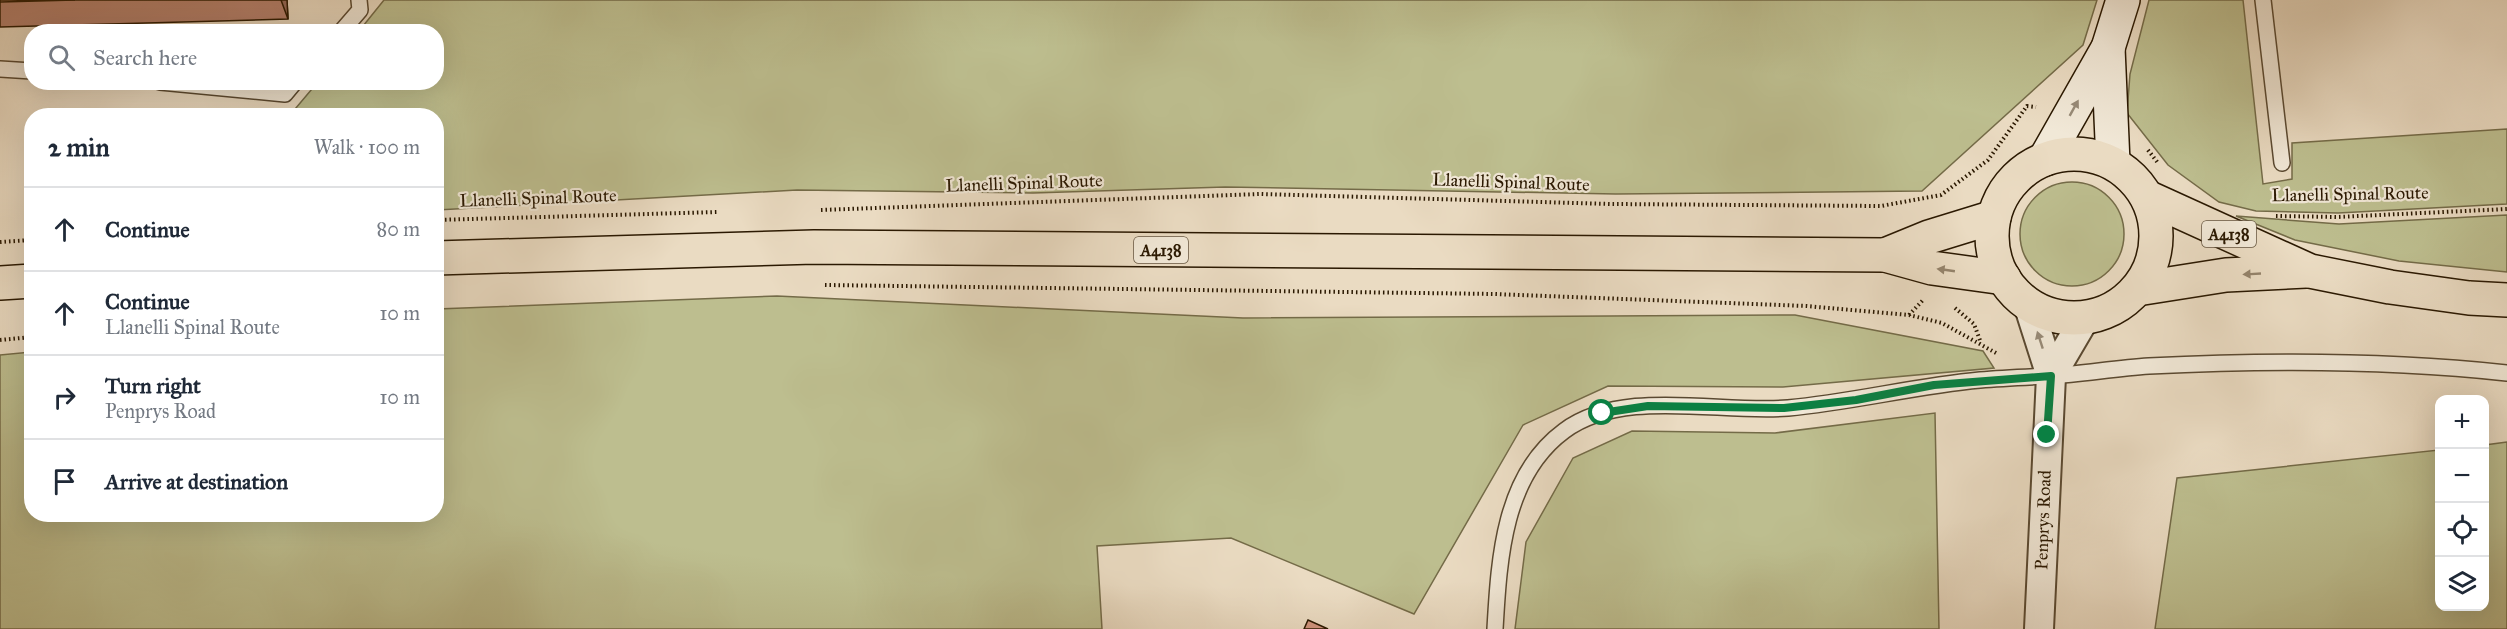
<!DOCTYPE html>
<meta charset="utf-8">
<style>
:root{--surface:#fff;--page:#f6f6f7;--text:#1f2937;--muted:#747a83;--line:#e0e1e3}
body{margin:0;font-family:"IM FELL Great Primer",serif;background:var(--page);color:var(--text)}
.controls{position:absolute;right:18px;bottom:18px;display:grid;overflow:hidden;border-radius:12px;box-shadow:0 6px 24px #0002}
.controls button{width:54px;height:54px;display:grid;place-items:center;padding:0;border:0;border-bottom:2px solid var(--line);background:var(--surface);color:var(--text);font:30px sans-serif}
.stop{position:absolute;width:18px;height:18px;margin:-14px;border:4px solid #0b8043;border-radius:50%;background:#fff}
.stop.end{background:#0b8043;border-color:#fff;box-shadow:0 2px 6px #0008}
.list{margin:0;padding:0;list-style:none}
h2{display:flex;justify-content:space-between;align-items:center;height:78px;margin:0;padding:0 24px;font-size:26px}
h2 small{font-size:20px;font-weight:400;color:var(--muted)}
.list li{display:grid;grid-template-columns:39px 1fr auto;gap:18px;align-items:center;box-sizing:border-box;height:84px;padding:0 24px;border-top:2px solid var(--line)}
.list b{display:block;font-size:22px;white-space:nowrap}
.list p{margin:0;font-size:20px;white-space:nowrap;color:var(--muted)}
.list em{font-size:20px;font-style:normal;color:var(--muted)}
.icon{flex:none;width:33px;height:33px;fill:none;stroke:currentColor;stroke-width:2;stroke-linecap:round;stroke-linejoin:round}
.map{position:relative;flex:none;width:2507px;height:629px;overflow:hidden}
.search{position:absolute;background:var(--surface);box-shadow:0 6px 24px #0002;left:24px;top:24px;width:420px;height:66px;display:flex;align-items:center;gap:15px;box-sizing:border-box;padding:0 21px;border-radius:24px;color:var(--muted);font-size:22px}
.panel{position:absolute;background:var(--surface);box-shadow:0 6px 24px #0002;left:24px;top:108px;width:420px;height:414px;border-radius:24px}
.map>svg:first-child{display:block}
</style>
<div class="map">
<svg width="2507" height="629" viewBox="0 0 2507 629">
<rect width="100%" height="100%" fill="#eadbc2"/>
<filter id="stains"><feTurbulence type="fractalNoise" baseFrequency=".00333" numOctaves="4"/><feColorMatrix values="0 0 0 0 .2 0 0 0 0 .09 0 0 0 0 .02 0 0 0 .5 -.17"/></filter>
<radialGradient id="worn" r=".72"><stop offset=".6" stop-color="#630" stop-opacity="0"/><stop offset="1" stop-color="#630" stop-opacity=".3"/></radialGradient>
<g fill="#bdbe8f" stroke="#746b48" stroke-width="1.5">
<polygon points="384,0 2097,0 2083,45 1922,191 1616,194 1225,187 1033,193 797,190 437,210 436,116 290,115 317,83 436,82 436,32 359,31"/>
<polygon points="2149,0 2243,0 2263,184 2292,179 2292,143 2507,129 2507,204 2338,213 2256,211 2219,202 2168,165 2127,113 2130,74"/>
<circle cx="2072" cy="234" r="52"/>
<polygon points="2507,215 2507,272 2399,261 2295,240 2236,216 2339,224"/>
<polygon points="777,296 1243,318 1795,315 1983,351 1994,368 1783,387 1608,386 1523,425 1414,614 1231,538 1097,546 1102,629 0,629 0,355 31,352 32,514 436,514 437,309"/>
<polygon points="1935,413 1939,629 1515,629 1526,542 1573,458 1632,431 1775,433"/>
<polygon points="2507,442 2507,629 2155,629 2177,478 2439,450 2440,606 2484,606 2485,445"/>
</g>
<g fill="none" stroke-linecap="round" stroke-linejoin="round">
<defs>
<g id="lane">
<polyline points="2263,0 2282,163"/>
<polyline points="341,32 360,10 359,0"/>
<polyline points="0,69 32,71"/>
<polyline points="160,82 285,94 295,82"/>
<path d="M1495,629C1499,560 1503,476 1564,431C1623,387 1720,414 1788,408C1853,402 1915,386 1980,380C2003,378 2027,377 2050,376C2083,374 2116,368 2149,366C2269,360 2388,360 2507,373"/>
</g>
<g id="street">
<polyline points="2028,304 2051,376 2039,629"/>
<polyline points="2051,376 2085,318"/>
</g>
<g id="secondary">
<polyline points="2108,48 2113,163"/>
<polyline points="2045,159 2108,48 2123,0"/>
</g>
<g id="highway">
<circle cx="2074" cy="236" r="82"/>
<polyline points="2147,197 2310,271 2390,287 2469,298 2507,300"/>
<polyline points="1885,255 1929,237 1994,217"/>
<polyline points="436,258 814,247 1885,255 1932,268 2004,278"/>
<polyline points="0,283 32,281"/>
<polyline points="2137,289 2226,275 2306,271"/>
</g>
</defs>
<use href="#lane" stroke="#5a4931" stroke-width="18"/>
<use href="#street" stroke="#5a4931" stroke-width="32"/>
<use href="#secondary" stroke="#2a1801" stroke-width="36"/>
<use href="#highway" stroke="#2a1801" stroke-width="36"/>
<g stroke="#2a1801" stroke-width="4" stroke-dasharray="1.5 3" stroke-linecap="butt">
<polyline points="2148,150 2158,163"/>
<polyline points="821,210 1260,194 1611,204 1881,206 1941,195 1988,160 2027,106 2036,107"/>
<polyline points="2276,216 2337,217 2507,209"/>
<polyline points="436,220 718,212"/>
<polyline points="0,242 32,240"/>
<polyline points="825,285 1494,294 1806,306 1909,315 1942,323 1996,353"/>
<polyline points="1955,308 1974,324 1981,343"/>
<polyline points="1909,315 1923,300"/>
<polyline points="0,340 32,337"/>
</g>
<use href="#lane" stroke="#f1e8d7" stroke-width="15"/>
<use href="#street" stroke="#f1e8d7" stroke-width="28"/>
<use href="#secondary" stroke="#f1e8d7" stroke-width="33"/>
<use href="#highway" stroke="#eadbc2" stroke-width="33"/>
</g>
<polygon fill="#b4806d" stroke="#2a1801" stroke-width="1.5" points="0,0 287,0 288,19 0,27"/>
<polygon fill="#926859" stroke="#2a1801" stroke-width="1.5" points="281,0 287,0 288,19"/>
<g fill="#d1957f" stroke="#2a1801" stroke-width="1.5">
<polygon points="0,0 75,0 0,2"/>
<polygon points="1308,620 1328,629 1304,629"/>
</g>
<defs><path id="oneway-solid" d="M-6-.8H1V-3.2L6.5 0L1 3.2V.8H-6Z" transform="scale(1.5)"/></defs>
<g fill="#978a77">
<use href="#oneway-solid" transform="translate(2074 108) rotate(-61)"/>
<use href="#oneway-solid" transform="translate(2040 340) rotate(-108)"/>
</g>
<g fill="#94836b">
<use href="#oneway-solid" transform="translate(1946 270) rotate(-172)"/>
<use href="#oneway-solid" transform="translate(2252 274) rotate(177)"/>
</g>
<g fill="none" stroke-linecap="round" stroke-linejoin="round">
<polyline stroke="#0b8043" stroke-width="8" points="1602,413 1648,406 1784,408 1856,400 1934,385 2051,376 2047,435"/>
</g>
<g text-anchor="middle" stroke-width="4.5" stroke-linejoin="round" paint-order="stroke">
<g fill="#f1e8d7" stroke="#665641" stroke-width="1.5">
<rect x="2202" y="221" width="54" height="26" rx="4.5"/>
<rect x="1134" y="237" width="54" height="26" rx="4.5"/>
</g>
<g font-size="16" font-weight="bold" fill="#2a1801">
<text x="2229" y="240">A4138</text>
<text x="1161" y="256">A4138</text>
</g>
<g font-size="18" fill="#2a1801" stroke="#f1e8d7">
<text transform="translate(1511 182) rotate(2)" y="6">Llanelli Spinal Route</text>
<text transform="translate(1024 183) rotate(-2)" y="6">Llanelli Spinal Route</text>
<text transform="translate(2350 194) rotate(-1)" y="6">Llanelli Spinal Route</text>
<text transform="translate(538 198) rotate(-2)" y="6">Llanelli Spinal Route</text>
<text transform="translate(2043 520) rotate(-88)" y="6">Penprys Road</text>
</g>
</g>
<rect width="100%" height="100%" filter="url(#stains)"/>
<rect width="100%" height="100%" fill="url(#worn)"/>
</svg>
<div class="controls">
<button>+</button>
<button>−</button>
<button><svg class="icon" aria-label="locate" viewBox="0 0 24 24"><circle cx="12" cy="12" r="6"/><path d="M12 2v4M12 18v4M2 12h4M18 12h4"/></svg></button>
<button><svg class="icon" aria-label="layers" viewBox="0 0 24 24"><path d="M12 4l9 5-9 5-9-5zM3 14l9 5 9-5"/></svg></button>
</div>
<div class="stop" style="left:1602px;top:413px"></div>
<div class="stop end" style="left:2047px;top:435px"></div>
<div class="search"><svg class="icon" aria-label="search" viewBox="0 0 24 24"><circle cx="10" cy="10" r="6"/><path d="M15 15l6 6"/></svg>Search here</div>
<section class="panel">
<h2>2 min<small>Walk · 100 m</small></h2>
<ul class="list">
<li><svg class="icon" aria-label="ahead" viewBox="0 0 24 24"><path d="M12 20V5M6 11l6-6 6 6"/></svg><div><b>Continue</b></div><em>80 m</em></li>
<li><svg class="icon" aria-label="ahead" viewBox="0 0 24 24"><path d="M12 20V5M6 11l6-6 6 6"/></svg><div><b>Continue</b><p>Llanelli Spinal Route</p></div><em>10 m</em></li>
<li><svg class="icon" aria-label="right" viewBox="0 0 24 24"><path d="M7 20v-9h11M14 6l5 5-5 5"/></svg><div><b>Turn right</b><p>Penprys Road</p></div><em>10 m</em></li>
<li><svg class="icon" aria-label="arrive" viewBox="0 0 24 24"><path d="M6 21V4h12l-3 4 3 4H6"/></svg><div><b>Arrive at destination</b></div></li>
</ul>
</section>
</div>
